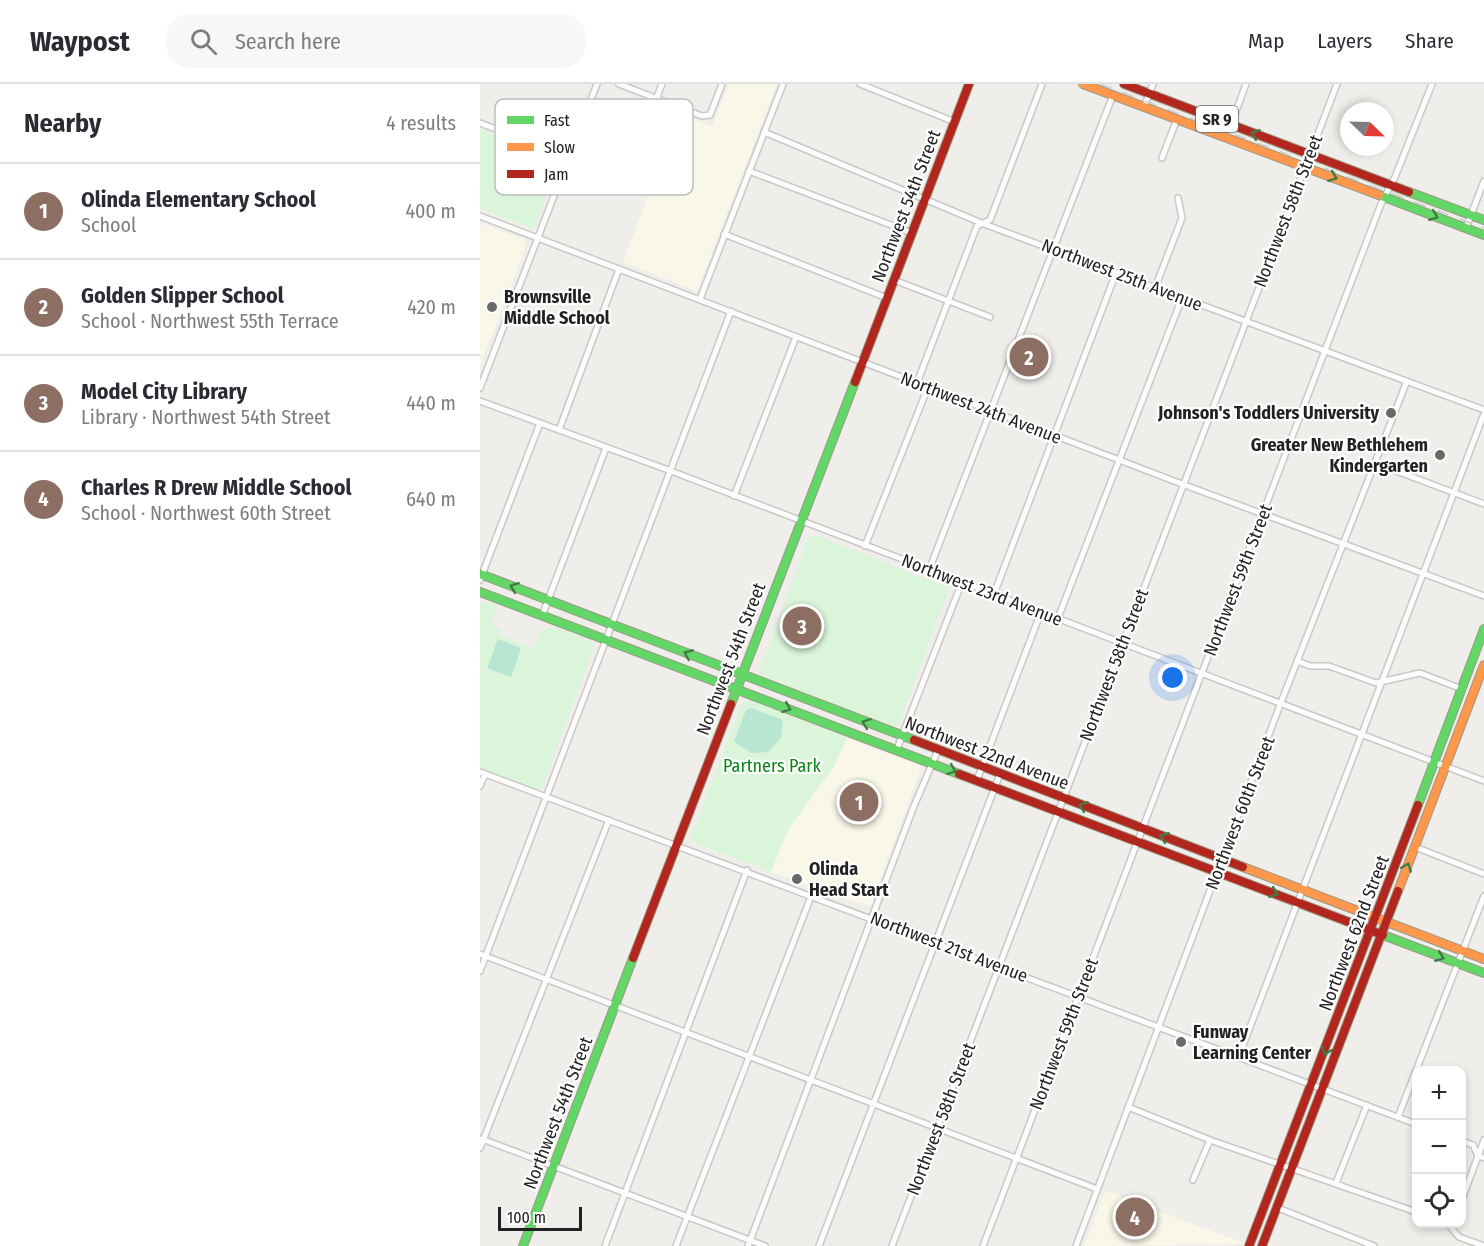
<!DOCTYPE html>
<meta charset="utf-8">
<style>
:root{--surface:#fff;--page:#f7f7f7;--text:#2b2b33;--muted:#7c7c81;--line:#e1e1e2;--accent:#6a6968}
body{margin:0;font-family:"Fira Sans Condensed",sans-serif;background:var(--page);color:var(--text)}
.controls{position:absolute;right:18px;bottom:18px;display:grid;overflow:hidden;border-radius:12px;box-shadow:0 3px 9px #0003}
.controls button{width:54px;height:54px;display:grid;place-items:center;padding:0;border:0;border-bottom:2px solid var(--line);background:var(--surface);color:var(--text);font:30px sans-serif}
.compass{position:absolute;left:860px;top:18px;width:54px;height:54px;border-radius:50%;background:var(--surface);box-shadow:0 3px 9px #0003;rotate:113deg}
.scale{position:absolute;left:18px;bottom:15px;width:84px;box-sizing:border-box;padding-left:6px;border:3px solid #222;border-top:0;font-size:16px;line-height:21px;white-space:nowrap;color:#222;-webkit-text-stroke:4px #fff;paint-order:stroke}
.you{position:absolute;left:693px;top:594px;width:21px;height:21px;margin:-15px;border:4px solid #fff;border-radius:50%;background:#1a73e8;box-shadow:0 0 0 9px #1a73e833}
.badge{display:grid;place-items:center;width:39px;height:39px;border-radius:50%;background:var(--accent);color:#fff;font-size:20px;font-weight:700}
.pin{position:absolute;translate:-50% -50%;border:3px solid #fff;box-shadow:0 2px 6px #0006}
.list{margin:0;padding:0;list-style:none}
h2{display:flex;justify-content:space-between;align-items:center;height:78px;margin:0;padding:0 24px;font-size:26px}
h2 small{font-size:20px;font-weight:400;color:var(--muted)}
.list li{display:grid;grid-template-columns:39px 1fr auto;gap:18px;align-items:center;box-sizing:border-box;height:96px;padding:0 24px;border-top:2px solid var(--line)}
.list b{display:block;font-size:22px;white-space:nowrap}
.list p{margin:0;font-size:20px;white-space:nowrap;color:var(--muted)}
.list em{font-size:20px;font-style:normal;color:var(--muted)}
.icon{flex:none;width:33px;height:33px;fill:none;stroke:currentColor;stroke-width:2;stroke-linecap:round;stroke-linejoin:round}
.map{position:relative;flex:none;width:1004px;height:1162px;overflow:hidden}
header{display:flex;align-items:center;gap:36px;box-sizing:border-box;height:84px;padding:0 30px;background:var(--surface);border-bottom:2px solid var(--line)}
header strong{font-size:28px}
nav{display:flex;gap:33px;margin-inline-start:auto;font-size:21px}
.search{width:420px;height:54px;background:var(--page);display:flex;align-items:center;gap:15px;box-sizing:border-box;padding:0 21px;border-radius:24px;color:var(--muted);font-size:22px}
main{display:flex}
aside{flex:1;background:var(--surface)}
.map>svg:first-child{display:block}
</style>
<header>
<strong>Waypost</strong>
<div class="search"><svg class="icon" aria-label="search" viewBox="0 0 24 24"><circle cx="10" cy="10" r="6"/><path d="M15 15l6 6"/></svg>Search here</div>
<nav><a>Map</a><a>Layers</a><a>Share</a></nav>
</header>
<main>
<aside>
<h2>Nearby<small>4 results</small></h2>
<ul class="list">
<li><span class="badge" style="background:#8d6e63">1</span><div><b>Olinda Elementary School</b><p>School</p></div><em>400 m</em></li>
<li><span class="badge" style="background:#8d6e63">2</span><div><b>Golden Slipper School</b><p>School · Northwest 55th Terrace</p></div><em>420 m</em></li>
<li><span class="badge" style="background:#8d6e63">3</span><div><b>Model City Library</b><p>Library · Northwest 54th Street</p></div><em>440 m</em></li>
<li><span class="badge" style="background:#8d6e63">4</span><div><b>Charles R Drew Middle School</b><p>School · Northwest 60th Street</p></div><em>640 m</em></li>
</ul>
</aside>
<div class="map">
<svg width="1004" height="1162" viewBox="0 0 1004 1162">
<rect width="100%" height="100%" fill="#f0eeeb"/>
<g fill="#f8f7e8">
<polygon points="249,0 297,0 217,207 143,178 200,30 232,43"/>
<polygon points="0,139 43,155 46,163 0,282"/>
<polygon points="367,654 439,681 441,684 391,821 387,822 291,788 307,747 354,682"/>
<polygon points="625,1107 766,1160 604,1162"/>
</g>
<g fill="#daf5da">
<polygon points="0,46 81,76 54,145 0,124"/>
<polygon points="335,451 469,504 419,640 412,643 279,590 328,454"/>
<polygon points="8,518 18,521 11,540 21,545 19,551 53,564 61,547 73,542 115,560 62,704 58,706 0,684 0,522"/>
<polygon points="271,616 367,654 354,682 307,747 291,788 210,757 262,619"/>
<polygon points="378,693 392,698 381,728 366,723"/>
</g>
<g fill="#b7e6d2">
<polygon points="18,555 41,564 31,593 7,584"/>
<polygon points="271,624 303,636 301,654 288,668 272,669 254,658 266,626"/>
</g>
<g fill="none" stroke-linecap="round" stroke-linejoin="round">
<defs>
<g id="street">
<polyline points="139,0 222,32 230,31 242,0"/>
<polyline points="380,0 475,38"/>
<polyline points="176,15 182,0"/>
<polyline points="664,23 673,0"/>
<polyline points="0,39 90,74"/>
<polyline points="751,41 766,0"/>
<polyline points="284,48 504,140 1004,326"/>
<polyline points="682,74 697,35"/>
<polyline points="269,87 432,149"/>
<polyline points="0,132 702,400 1004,512"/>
<polyline points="986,144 1004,97"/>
<polyline points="244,150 407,214"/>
<polyline points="414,196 510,233"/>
<polyline points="675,204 702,134 698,114"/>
<polyline points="220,215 303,0"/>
<polyline points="437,299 497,142 510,136 562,0"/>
<polyline points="0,304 117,0"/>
<polyline points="0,317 191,387 1004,697"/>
<polyline points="79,346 139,185"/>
<polyline points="895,379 1004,420"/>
<polyline points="254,412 316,253"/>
<polyline points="385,462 448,303"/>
<polyline points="449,486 633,11"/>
<polyline points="0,496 60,339"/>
<polyline points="514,510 636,189"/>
<polyline points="62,532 126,364"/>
<polyline points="578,534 702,214"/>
<polyline points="817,577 830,582 849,582 896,599 940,589 982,605"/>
<polyline points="417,665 482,498"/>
<polyline points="0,688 936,1040"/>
<polyline points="497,696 561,528"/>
<polyline points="0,702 5,690"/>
<polyline points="935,763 1004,790"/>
<polyline points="0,870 617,1105"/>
<polyline points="0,887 251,227"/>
<polyline points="759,972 1004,330"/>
<polyline points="648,1023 730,1056 936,1128"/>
<polyline points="918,1033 1004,812"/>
<polyline points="2,1055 285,1162"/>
<polyline points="982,1057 993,1061 998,1072 1004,1074"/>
<polyline points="0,1064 129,736"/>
<polyline points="713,1096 730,1056"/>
<polyline points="856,1099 887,1021"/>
<polyline points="982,1115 1004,1056"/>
<polyline points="798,1124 894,1162"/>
<polyline points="968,1140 979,1153 1004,1162"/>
<polyline points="125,1162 267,786"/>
<polyline points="196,1162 332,810"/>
<polyline points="268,1162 434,722 458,666"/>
<polyline points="339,1162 520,690"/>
<polyline points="412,1162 857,0"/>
<polyline points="503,1162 901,120 915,93 952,0"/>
<polyline points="596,1162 800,621 927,297"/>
</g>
<g id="fast">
<polyline points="929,108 1004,136"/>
<polyline points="899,111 1004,151"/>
<polyline points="0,490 434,656"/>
<polyline points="0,508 479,690"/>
<polyline points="251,620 375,298"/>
<polyline points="938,721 1004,545"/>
<polyline points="903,851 1004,889"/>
<polyline points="43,1162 153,874"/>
</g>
<g id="slow">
<polyline points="603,0 899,111"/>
<polyline points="763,783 1004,875"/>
<polyline points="918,807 1004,581"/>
</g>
<g id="jam">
<polyline points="644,0 929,108"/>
<polyline points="375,298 489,0"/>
<polyline points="434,656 763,783"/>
<polyline points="479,690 903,851"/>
<polyline points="153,874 251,620"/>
<polyline points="769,1162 938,721"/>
<polyline points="782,1162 918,807"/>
</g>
</defs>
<use href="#street" stroke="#c9c8c7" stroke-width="8"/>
<use href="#fast" stroke="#999a82" stroke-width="10"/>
<use href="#slow" stroke="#999a82" stroke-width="10"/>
<use href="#jam" stroke="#999a82" stroke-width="10"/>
<use href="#street" stroke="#fdfcfc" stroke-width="5"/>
<use href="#fast" stroke="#63d668" stroke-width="8"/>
<use href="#slow" stroke="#ff974d" stroke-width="8"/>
<use href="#jam" stroke="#b3261e" stroke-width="8"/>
<polyline stroke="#ccc" stroke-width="1.5" stroke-dasharray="12 12" stroke-linecap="butt" points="620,0 1004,144"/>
</g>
<defs><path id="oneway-chevron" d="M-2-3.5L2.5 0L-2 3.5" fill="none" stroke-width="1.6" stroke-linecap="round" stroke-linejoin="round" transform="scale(1.5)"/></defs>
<g stroke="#427c45">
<use href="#oneway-chevron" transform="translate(775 50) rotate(-159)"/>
<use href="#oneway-chevron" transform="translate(853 93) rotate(21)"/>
<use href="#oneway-chevron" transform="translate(954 132) rotate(21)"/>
<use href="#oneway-chevron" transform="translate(34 503) rotate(-159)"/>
<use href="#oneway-chevron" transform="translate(208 570) rotate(-157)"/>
<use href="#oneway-chevron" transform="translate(307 624) rotate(21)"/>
<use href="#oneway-chevron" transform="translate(386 639) rotate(-159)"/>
<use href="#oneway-chevron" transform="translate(472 686) rotate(21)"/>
<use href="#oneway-chevron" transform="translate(603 722) rotate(-159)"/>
<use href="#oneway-chevron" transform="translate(684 753) rotate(-159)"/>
<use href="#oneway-chevron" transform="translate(927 783) rotate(-69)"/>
<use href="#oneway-chevron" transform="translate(794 809) rotate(21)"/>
<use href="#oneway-chevron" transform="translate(960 873) rotate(21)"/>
<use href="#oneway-chevron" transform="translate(846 967) rotate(111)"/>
</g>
<g fill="#6a6968" stroke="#fff" stroke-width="2">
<circle cx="12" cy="223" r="6"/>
<circle cx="911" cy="329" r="6"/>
<circle cx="960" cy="371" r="6"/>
<circle cx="317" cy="795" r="6"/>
<circle cx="701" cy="958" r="6"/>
</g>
<g text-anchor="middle" stroke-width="4.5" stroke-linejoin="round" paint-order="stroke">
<rect fill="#fff" stroke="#646464" stroke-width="1.5" x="716" y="22" width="42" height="26" rx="4.5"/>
<g font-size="16" font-weight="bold" fill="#222">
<text x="737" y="41">SR 9</text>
</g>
<g font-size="18" fill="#222" stroke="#fff">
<text transform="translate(426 122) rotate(-69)" y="6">Northwest 54th Street</text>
<text transform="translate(808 127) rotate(-69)" y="6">Northwest 58th Street</text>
<text transform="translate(642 191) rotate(21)" y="6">Northwest 25th Avenue</text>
<text transform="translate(501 324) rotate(21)" y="6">Northwest 24th Avenue</text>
<text transform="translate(758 496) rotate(-69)" y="6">Northwest 59th Street</text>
<text transform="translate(502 506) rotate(21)" y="6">Northwest 23rd Avenue</text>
<text transform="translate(251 575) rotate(-69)" y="6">Northwest 54th Street</text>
<text transform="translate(634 581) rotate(-69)" y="6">Northwest 58th Street</text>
<text transform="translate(507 669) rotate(21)" y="6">Northwest 22nd Avenue</text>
<text transform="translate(760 729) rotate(-69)" y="6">Northwest 60th Street</text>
<text transform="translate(874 849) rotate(-69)" y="6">Northwest 62nd Street</text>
<text transform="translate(469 863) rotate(21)" y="6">Northwest 21st Avenue</text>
<text transform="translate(584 950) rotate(-69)" y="6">Northwest 59th Street</text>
<text transform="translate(78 1029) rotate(-69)" y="6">Northwest 54th Street</text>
<text transform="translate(461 1035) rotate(-69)" y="6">Northwest 58th Street</text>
</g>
<g font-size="18" font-weight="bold" fill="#222" stroke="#fff" text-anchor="start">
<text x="24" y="219">Brownsville<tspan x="24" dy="21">Middle School</tspan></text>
<text x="899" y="335" text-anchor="end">Johnson's Toddlers University</text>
<text x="948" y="367" text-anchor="end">Greater New Bethlehem<tspan x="948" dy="21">Kindergarten</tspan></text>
<text x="329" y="791">Olinda<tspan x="329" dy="21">Head Start</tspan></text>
<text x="713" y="954">Funway<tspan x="713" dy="21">Learning Center</tspan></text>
</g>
<g font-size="18" fill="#0c8416" stroke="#fff">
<text x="292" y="688">Partners Park</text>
</g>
</g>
<rect x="15" y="15" width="198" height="96" rx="9" fill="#fff" stroke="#bdbdbd" stroke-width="1.5"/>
<rect x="27" y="32" width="27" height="8" fill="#63d668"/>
<rect x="27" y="59" width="27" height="8" fill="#ff974d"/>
<rect x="27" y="86" width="27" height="8" fill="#b3261e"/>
<g font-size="16" fill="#222">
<text x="64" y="42">Fast</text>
<text x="64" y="69">Slow</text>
<text x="64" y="96">Jam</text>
</g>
</svg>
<div class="controls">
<button>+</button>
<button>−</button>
<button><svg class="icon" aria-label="locate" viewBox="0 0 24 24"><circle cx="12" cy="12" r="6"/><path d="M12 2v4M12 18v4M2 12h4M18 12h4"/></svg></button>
</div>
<svg class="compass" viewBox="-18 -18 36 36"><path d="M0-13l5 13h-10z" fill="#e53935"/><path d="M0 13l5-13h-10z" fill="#7c7c81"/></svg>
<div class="scale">100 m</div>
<div class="you"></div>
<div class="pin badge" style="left:379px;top:718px;background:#8d6e63">1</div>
<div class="pin badge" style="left:549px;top:273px;background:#8d6e63">2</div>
<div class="pin badge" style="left:322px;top:542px;background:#8d6e63">3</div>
<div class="pin badge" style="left:655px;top:1133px;background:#8d6e63">4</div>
</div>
</main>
